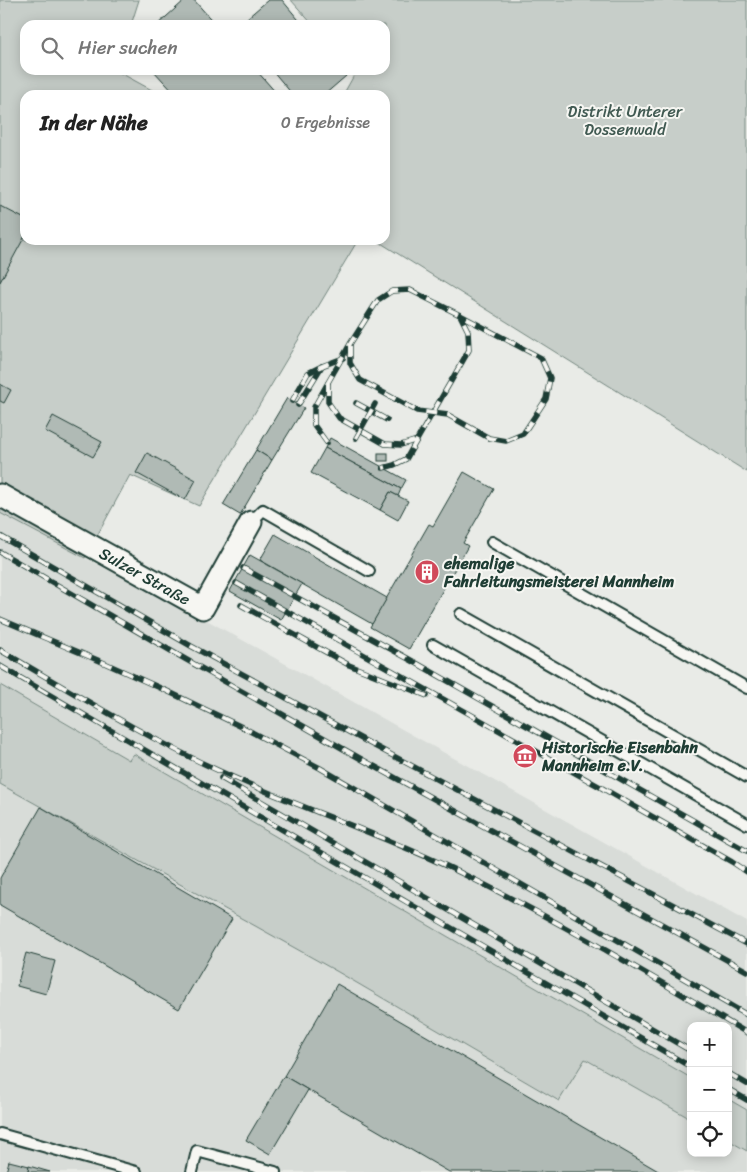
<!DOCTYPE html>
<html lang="de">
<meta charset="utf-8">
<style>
:root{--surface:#fff;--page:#f6f6f6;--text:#222;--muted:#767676;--line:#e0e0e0}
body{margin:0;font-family:Sriracha,sans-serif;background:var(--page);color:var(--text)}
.controls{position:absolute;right:15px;bottom:15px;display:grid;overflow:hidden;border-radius:10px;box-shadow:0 2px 12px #0003}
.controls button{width:45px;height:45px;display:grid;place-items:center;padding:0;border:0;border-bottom:1px solid var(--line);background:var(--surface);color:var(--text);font:25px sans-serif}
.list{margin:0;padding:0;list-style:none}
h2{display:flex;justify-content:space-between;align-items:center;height:65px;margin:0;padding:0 20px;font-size:21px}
h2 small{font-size:16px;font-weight:400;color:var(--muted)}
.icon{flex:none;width:28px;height:28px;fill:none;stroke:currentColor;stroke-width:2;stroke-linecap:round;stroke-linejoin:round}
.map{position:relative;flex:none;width:747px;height:1172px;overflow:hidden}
.search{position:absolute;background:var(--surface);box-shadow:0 2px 12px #0003;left:20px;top:20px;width:370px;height:55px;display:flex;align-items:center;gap:12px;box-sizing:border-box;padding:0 18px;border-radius:15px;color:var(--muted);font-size:19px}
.panel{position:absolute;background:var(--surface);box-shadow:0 2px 12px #0003;left:20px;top:90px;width:370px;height:155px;border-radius:15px}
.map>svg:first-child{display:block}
</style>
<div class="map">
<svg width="747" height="1172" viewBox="0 0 747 1172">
<rect width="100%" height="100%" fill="#e9ebe7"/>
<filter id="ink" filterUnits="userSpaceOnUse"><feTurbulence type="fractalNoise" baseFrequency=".02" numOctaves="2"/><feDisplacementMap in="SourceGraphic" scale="10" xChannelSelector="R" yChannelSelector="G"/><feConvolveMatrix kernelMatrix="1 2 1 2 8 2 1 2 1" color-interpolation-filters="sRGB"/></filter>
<g filter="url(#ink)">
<g fill="#d8dcd8">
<polygon points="0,513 85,558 212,623 747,922 747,1110 728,1099 728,1026 691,1026 691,1078 134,754 129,760 0,685"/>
<polygon points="0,784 338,972 558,1101 584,1059 691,1119 691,1153 728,1153 728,1140 747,1151 747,1172 0,1172"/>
</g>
<g fill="#c7cec9" stroke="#73867e">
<polygon points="0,0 139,0 131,25 25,25 25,70 115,70 161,95 25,95 25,240 358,240 199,506 130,475 85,558 0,513"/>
<polygon points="291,0 747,0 747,472 376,240 385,240 385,95 343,95 357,70 385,70 385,25 313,25"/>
<polygon points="0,685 129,760 134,754 691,1078 691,1119 585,1059 559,1101 338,972 0,784"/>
<polygon points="728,1099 747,1110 747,1151 728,1140"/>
</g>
<g fill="#b0bab5" stroke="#1f3d34">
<polygon points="185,0 194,0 216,25 157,25"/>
<polygon points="268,0 282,0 303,25 239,25"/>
<polygon points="153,70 256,70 278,95 176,95"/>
<polygon points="272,70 341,70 346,76 324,95 293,95"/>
<polygon points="0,206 25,219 25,236 0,282"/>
<polygon points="0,384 11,390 4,403 0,401"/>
<polygon points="287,398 304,408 272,460 256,450"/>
<polygon points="53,416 102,442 93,457 45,431"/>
<polygon points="330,438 406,480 401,489 325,448"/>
<polygon points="325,448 401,489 398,496 390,492 380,510 311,473"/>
<polygon points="256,450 272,460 240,515 223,505"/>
<polygon points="147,453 196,480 185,500 136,473"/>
<rect x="378" y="453" width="10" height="8"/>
<polygon points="464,472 494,489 463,543 468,546 409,649 370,627 429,524 433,526"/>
<polygon points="390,492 408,501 398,520 380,510"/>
<polygon points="275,534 387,598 372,624 260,560"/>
<polygon points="250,555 302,584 281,620 230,591"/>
<polygon points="41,807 232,919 179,1009 0,905 0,878"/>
<polygon points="26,953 55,961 46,994 17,986"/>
<polygon points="337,984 660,1172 449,1172 284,1076"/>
<polygon points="284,1076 308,1090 270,1154 246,1140"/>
<polygon points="9,1161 29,1166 28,1172 6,1172"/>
<polygon points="29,1166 50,1172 28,1172"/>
</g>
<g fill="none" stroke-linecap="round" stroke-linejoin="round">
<defs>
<g id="service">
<polyline points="251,522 263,510 369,571"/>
<polyline points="492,542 747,688"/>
<polyline points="461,614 747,777"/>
<polyline points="433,645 747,824"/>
<polyline points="0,1134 136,1172"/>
<polyline points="192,1172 197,1151 275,1172"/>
</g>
<g id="minor">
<path id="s1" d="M0,495L203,608L251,522"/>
</g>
</defs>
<use href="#service" stroke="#1f3d34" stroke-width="14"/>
<use href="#minor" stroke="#1f3d34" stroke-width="25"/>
<use href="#service" stroke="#f6f6f2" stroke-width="10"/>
<use href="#minor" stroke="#f6f6f2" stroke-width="21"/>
<defs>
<g id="rail">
<polyline points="350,346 350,363 360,380 417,411 448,415 489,438 506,441 523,434 546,399 550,378 541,358 460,315"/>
<polyline points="328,383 328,402 339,418 385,444 401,445 417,440"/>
<polyline points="292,401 308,373 322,366 343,358"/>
<polyline points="356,403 387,420"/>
<polyline points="298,405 322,366"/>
<polyline points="356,438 375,404"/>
<polyline points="327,443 314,425 314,407 350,344 378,300 392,291 410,290 460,315 468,331 469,350 406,459 394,465 383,468"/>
<polyline points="0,536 191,646 369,743 747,944"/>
<polyline points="0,552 185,659 363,760 747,971"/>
<polyline points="243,568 418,664 747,851"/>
<polyline points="236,583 602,788 732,862 747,872"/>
<polyline points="241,605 349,665 427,696"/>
<polyline points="0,619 100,661 167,691 244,728 320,768 747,1015"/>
<path d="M0,650C74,693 148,739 226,774C303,809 384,835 459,872C558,920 652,977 747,1033"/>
<polyline points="0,666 691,1067"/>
<polyline points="221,778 691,1051"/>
<polyline points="728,1073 747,1084"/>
<polyline points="728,1089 747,1100"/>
</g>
</defs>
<use href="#rail" stroke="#1f3d34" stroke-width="5.5"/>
<use href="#rail" stroke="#f6f6f2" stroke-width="4" stroke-dasharray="11" stroke-linecap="butt"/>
</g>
</g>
<defs>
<symbol id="building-disc" viewBox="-11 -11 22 22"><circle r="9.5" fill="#d1495b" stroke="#f6f6f2"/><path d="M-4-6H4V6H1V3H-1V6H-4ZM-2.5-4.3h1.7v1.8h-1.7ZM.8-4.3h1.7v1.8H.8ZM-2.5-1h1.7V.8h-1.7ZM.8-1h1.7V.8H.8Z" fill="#fff"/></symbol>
<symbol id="museum-disc" viewBox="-11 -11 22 22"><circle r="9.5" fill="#d1495b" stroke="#f6f6f2"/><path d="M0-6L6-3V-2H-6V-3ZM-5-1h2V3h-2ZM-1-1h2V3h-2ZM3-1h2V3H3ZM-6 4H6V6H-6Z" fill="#fff"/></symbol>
</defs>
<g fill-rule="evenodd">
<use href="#building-disc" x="413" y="558" width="28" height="28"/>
<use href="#museum-disc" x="511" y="742" width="28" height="28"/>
</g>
<g text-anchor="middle" stroke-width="4" stroke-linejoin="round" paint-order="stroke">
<g font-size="16" fill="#415a52" stroke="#f6f6f2">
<text x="625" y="117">Distrikt Unterer<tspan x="625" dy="18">Dossenwald</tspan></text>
</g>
<g font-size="16" font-weight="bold" fill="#1f3d34" stroke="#f6f6f2" text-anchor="start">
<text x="444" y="569">ehemalige<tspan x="444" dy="18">Fahrleitungsmeisterei Mannheim</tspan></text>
<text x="542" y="753">Historische Eisenbahn<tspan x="542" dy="18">Mannheim e.V.</tspan></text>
</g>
<g font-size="16" fill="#1f3d34" stroke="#f6f6f2">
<text dy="6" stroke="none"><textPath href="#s1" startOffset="166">Sulzer Straße</textPath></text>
</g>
</g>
</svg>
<div class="controls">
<button>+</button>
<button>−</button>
<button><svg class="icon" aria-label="locate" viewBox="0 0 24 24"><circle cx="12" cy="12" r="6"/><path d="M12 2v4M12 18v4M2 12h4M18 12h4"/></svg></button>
</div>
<div class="search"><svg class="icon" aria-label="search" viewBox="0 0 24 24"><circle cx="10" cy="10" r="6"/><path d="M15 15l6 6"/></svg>Hier suchen</div>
<section class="panel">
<h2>In der Nähe<small>0 Ergebnisse</small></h2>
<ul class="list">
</ul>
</section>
</div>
